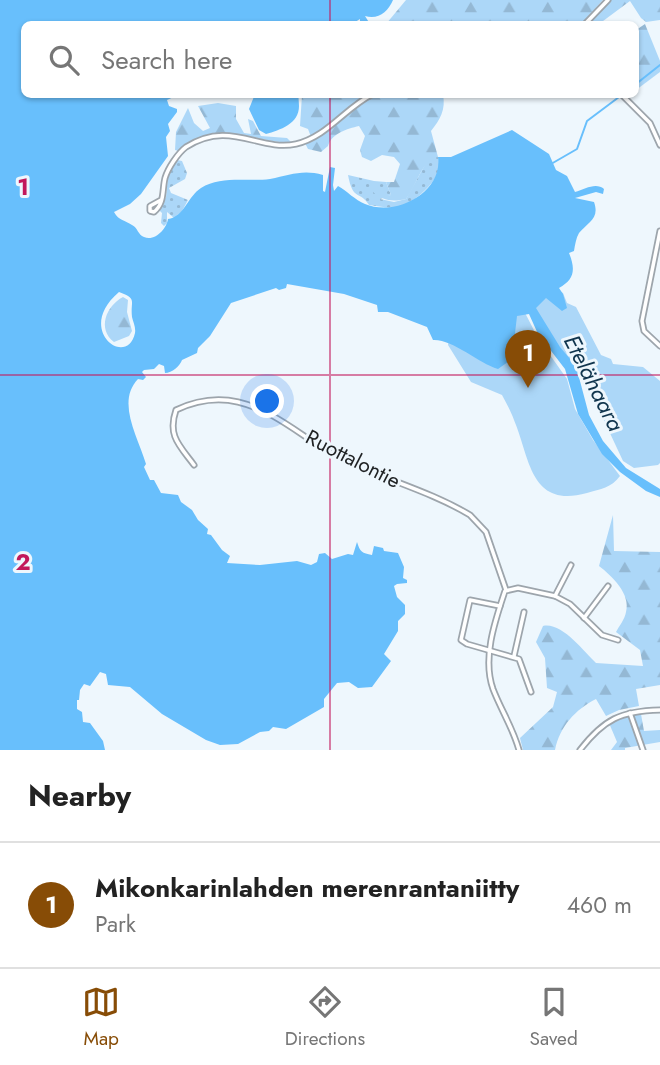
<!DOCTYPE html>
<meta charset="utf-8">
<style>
:root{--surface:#fff;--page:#f2f2f2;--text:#222;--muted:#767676;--line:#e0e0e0;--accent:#874c06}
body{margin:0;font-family:Jost,sans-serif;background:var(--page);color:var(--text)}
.you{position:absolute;left:268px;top:402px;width:24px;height:24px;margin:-18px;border:5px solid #fff;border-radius:50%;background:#1a73e8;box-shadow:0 0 0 10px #1a73e833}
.badge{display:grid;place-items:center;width:46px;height:46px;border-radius:50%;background:var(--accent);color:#fff;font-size:23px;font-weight:700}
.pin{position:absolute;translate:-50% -58px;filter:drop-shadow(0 2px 4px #0008)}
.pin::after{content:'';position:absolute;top:37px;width:24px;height:21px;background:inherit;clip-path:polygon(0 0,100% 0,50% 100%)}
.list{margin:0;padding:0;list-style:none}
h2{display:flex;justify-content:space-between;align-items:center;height:91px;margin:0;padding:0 28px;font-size:30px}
h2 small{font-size:23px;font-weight:400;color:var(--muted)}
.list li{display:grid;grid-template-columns:46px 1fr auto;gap:21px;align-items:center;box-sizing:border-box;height:126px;padding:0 28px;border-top:2px solid var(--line)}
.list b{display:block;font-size:26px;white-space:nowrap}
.list p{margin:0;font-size:23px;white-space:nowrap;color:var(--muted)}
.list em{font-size:23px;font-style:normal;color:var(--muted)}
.icon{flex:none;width:38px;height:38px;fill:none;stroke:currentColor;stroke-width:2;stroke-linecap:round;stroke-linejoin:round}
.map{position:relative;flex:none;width:660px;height:750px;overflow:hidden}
.search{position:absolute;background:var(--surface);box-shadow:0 2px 5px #0004;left:21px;right:21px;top:21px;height:77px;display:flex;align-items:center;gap:18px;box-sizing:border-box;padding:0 24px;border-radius:10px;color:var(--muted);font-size:26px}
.sheet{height:217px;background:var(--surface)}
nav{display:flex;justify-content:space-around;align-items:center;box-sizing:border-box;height:98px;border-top:2px solid var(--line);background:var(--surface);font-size:19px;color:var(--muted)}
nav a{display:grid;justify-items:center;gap:4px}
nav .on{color:var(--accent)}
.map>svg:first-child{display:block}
</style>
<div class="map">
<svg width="660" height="750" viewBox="0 0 660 750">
<defs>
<pattern id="grass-dots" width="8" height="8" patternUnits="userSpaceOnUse" patternTransform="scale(1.75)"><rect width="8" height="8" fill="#acd7f8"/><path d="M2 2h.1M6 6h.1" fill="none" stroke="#94b8d4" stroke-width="1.8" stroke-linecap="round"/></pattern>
<pattern id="forest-firs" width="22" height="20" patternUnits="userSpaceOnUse" patternTransform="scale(1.75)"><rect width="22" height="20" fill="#acd7f8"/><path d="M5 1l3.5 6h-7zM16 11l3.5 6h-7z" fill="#94b8d4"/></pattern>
</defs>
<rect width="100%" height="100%" fill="#eef7fd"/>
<g fill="url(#grass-dots)">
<path d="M432,157H438C439,161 440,169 438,173C432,186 412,205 397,207C388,209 378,206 369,205C360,190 353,202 348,175L374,181L386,182L391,195L380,199L394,202L406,199L426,163Z"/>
<polygon points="177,160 182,161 187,173 185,179 169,188 171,193 188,200 182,211 174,218 167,212 167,223 164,226 161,223 162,213 159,210 166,197 168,176"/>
</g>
<g fill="url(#forest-firs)">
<polygon points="406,0 603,0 581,24 386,24"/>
<polygon points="610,0 660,0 660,20 646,22 641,18 630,1 599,24 587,24"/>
<polygon points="645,24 660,61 660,72 636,90 636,30"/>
<path d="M378,94L443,95C446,109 440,120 431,131L438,157C422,159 416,187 406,199C393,202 382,201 372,191L376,189L386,196L391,195L386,182H394L400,164L394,157L382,155L371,161L362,157L360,150L365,136L359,126C347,129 332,133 328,146L321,152L308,149L305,143C332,131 354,102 378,94Z"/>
<polygon points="302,95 369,95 311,137 308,129 300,126"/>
<path d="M218,103L236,106V119L244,133L251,134L248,119L253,121L261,136L287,138L291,142C274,144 258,137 241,135C220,131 196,140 178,151L175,150L176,132L188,108L194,123L203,131L210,128L198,106Z"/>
<path d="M123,297L128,300L127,312L132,331L129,336L114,342C97,329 106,306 123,297Z"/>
<path d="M613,515L614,551L660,552V685L636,689L639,706L619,710L606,716L596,699C575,710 560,726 555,750H523L520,738L553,707L557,692L547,688L545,658L536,642L543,626C562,622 583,651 596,663L643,666L640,650L616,632C619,626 625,619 626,612C631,594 612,576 599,566Z"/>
<polygon points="641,714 644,731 660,730 660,742 625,748 625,750 611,750 617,742 609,723 627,716"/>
</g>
<g fill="#acd7f8">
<polygon points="553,287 563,293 567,303 576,307 601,355 611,359 613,364 643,367 660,381 660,463 658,465 634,468 623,461 601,414 594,388 559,348 540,319 532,300"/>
<path d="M523,309L538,338L567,379L575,409L593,440L620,476C611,488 601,489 587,493C530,509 530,458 514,420C511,411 506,403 502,395L471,382L448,345L449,339L505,328Z"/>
</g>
<g fill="#68bffc" fill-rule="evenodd">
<path d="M0,0H393C388,12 378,20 365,16L370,24H360V19L352,24H24V94L178,95L167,100L169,106L177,109V112L168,124L170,131L166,137L168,156L141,194L130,204L114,212C119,221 125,220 132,225C138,228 138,235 144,237C155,242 167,228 168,219C184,217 188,196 201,188C221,175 249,182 270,179C290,175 303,169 323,175V191L325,192L330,167L335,168L333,185L334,191L338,186C347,191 355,200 365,204C396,217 443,192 438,157H451L512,130L549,154L556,170L567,176L575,192C585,189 596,182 604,189L603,194L596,192L575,198L594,202C600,219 588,222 579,233C576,238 575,245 574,251L569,253C576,270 574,280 559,288L563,294L567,308L562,311L546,298L536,308L560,347L576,366L589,415L603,441L626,468L660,489V497L646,491L620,472L602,454L578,414L565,369L538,334L529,314L517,316L512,359L498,369C478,363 453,339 433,340L427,327L388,312H378L377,305L344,294L287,284L286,288L279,290L276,288L231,303L210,336L198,348L197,353L182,360C180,366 172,373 165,373L164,366L159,364L154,369L144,370L142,372L146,377L143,380L138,379C116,402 138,437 146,464L144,467L150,480H154L161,493L178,495L181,502L192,510L198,520L208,529L207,534L211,535L222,550L230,556L227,563L260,565L297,561L311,565L317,562L319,554L325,553L332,559L348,554L353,555L357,542C360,552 362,553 372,555L374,546L383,548L384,551L398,553L404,567L403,578L407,580V583L397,584L394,586L397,597L405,605V614L398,621V631L384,654L391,661L372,687L358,688L349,682L337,683L324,699V707L286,729L273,727L269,731L260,732L238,744L220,745L206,740L162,714L130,687L108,685L106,674L100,672L90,686L84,684L80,690L79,700H77V709L82,712L83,722L90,723L103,741L105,750H0ZM119,292C138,299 130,300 132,317C133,322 136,327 135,333C127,369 74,330 119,292Z"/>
<path d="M255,94L299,95C298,98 299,102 299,106C299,124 280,130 266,134L259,130L249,109Z"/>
</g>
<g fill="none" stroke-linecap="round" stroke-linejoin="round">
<g stroke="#68bffc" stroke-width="2">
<polyline points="636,84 660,65"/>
<polyline points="551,164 577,149 587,121 619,97"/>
</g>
<defs>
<g id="minor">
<polyline points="585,24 608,0"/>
<polyline points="621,94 650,123 660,145"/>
<path d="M161,200L150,206V211L154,212C165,203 162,190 165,178C168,168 178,153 186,147C230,119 259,152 296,144C327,137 346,107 373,94"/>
<polyline points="660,231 642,321 644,331 660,346"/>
<path d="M194,465C180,446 167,436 176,410C195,401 216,397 238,402C277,411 306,441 342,459C383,479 430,491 470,515L486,532L506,590"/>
<polyline points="555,596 571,565"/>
<polyline points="500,606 470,600 461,640 467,644 519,659 531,692"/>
<polyline points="584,618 608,586"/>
<polyline points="514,656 524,612"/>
<polyline points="630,713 643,750"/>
<path d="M519,750C513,728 501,710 493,689C482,658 495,621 505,591L518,588L555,596L570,604L602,635L618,640"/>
<path d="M580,750C604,719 621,711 660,710"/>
</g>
</defs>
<use href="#minor" stroke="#9da5ac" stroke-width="7"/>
<use href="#minor" stroke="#fff" stroke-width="3.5"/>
</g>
<path fill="none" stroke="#c2185b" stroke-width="2" stroke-opacity="0.55" d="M330,0V24M330,94V750M0,375H660"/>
<g text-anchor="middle" stroke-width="6" stroke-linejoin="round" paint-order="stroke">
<g font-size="21" fill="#202325" stroke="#eef7fd">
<text transform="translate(353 459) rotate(27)" y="7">Ruottalontie</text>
</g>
<g font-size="23" font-style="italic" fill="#10354e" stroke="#eef7fd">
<text transform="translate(594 383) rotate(63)" y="8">Etelähaara</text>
</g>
</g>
<g font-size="23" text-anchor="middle" font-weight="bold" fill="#c2185b" stroke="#eef7fd" stroke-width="6" stroke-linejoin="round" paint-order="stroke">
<text x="23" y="195">1</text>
<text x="23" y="570">2</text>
</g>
</svg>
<div class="you"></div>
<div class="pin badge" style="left:528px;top:388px">1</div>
<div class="search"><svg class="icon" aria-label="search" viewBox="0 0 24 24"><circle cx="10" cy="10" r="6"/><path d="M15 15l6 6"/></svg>Search here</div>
</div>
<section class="sheet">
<h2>Nearby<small></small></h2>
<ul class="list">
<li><span class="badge">1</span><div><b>Mikonkarinlahden merenrantaniitty</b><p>Park</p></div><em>460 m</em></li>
</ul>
</section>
<nav>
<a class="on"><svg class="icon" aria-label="map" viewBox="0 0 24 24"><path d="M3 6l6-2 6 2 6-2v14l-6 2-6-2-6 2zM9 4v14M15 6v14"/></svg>Map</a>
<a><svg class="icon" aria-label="directions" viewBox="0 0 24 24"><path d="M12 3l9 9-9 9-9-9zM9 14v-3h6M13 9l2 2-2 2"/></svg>Directions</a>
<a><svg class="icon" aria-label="saved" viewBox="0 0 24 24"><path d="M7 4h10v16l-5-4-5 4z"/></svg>Saved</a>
</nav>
